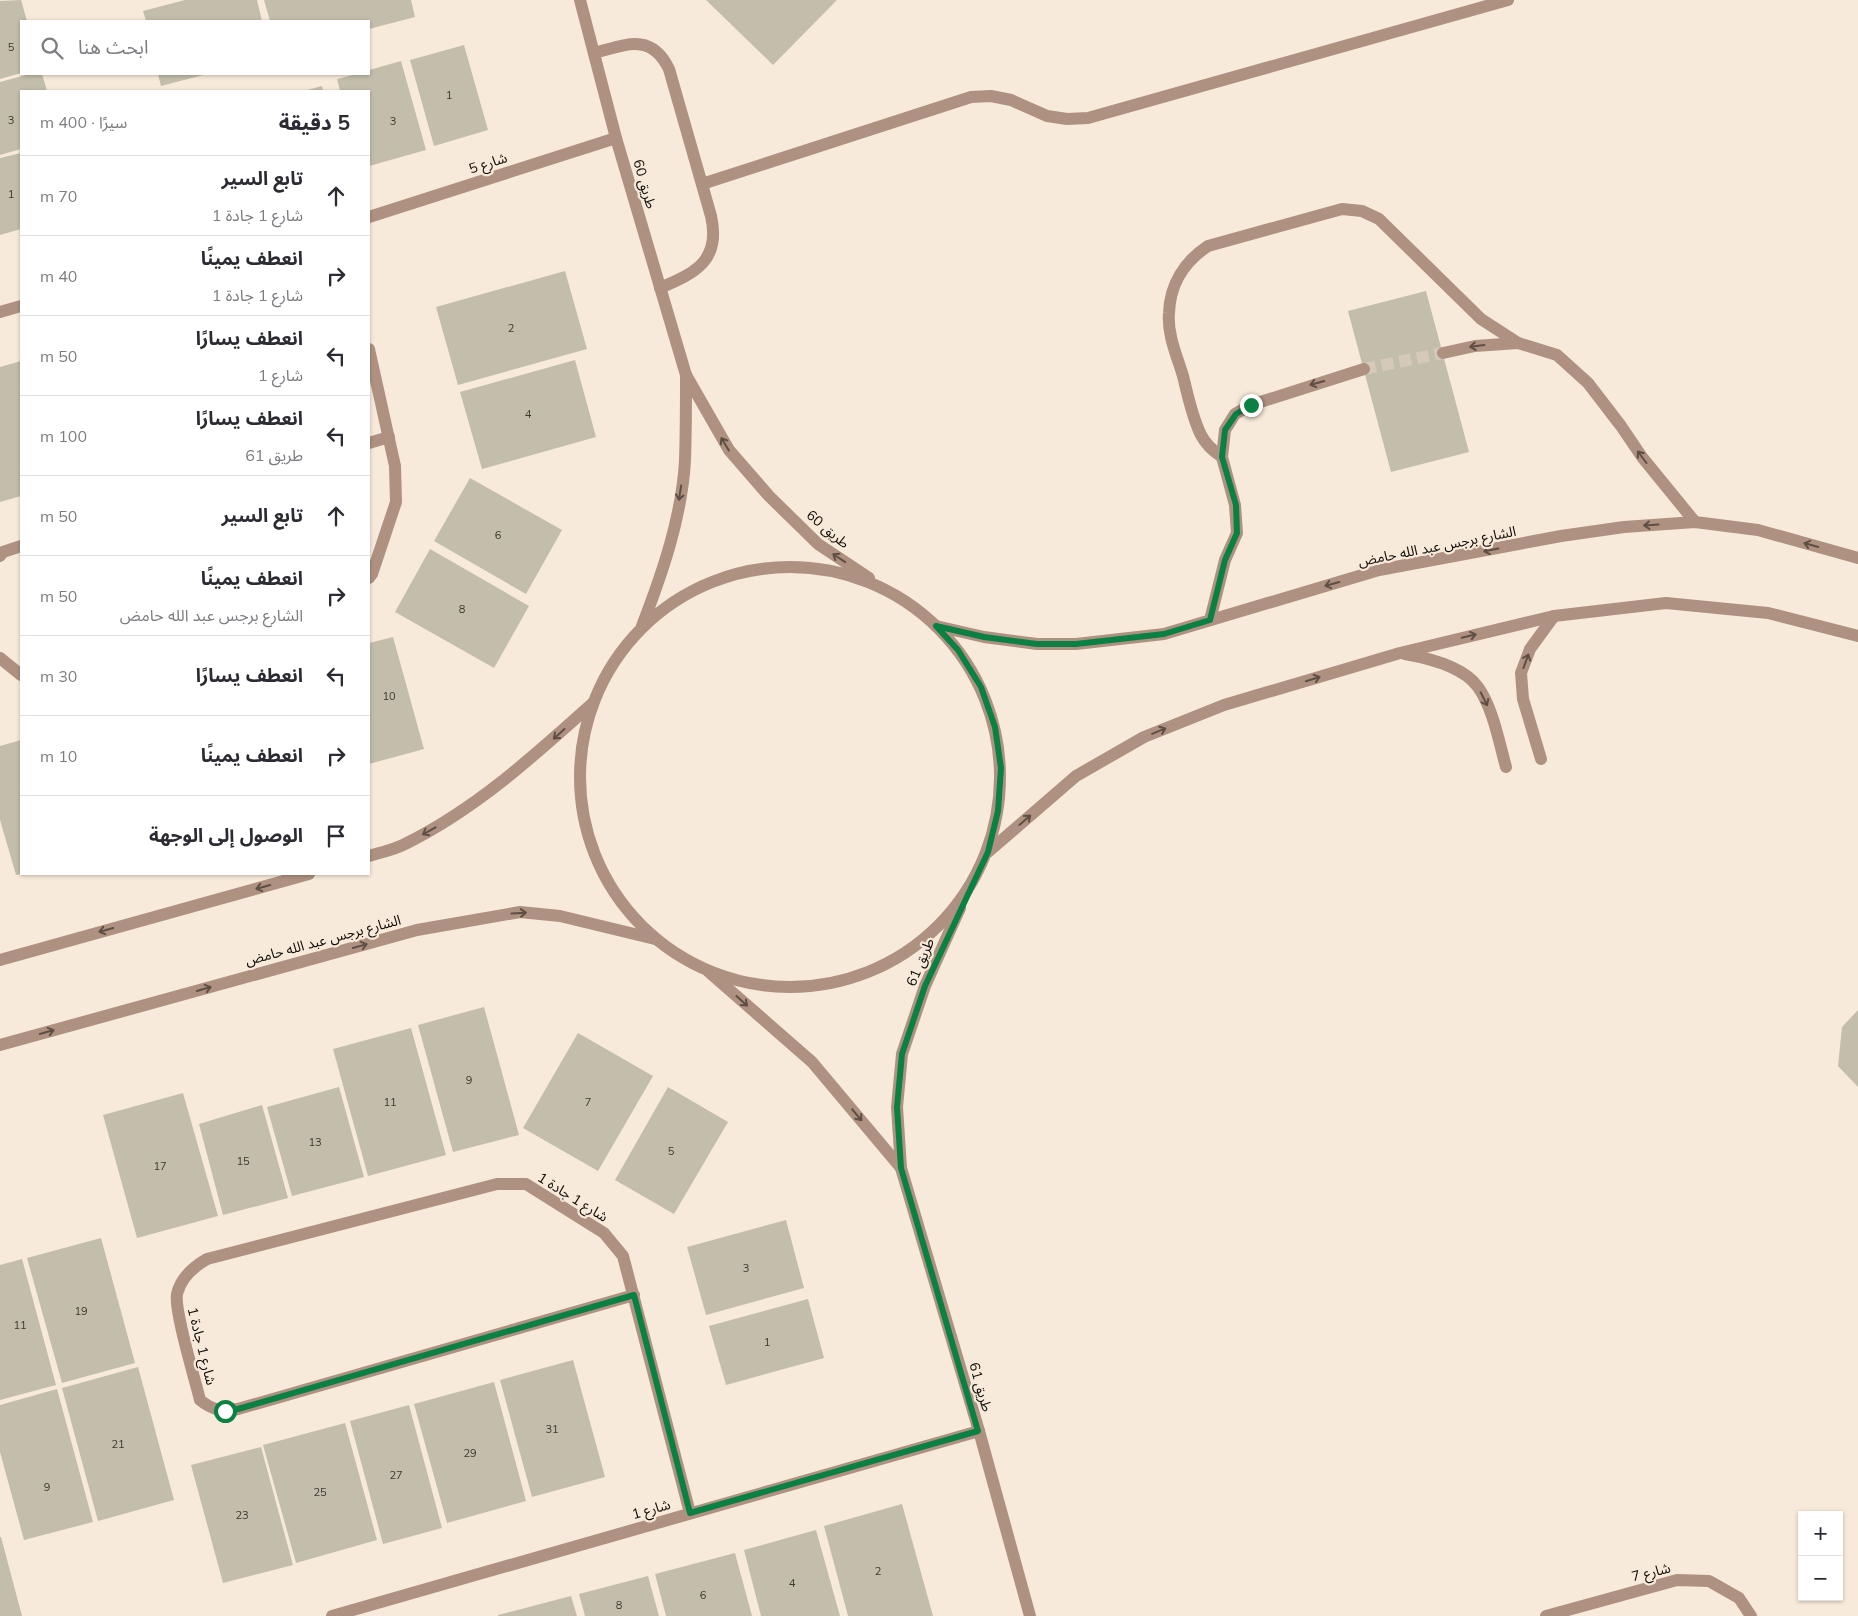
<!DOCTYPE html>
<html lang="ar">
<meta charset="utf-8">
<style>
:root{--surface:#fff;--page:#f2f2f3;--text:#2b2b33;--muted:#7c7c81;--line:#e1e1e2}
body{margin:0;font-family:Mulish,"Noto Sans Arabic",sans-serif;background:var(--page);color:var(--text);direction:rtl}
.controls{position:absolute;right:15px;bottom:15px;display:grid;overflow:hidden;border-radius:0px;box-shadow:0 1px 4px #0004}
.controls button{width:45px;height:45px;display:grid;place-items:center;padding:0;border:0;border-bottom:1px solid var(--line);background:var(--surface);color:var(--text);font:25px sans-serif}
.stop{position:absolute;width:15px;height:15px;margin:-11px;border:4px solid #0b8043;border-radius:50%;background:#fff}
.stop.end{background:#0b8043;border-color:#fff;box-shadow:0 1px 5px #0008}
.list{margin:0;padding:0;list-style:none}
h2{display:flex;justify-content:space-between;align-items:center;height:65px;margin:0;padding:0 20px;font-size:21px}
h2 small{font-size:16px;font-weight:400;color:var(--muted)}
.list li{display:grid;grid-template-columns:32px 1fr auto;gap:15px;align-items:center;box-sizing:border-box;height:80px;padding:0 20px;border-top:1px solid var(--line)}
.list b{display:block;font-size:19px;white-space:nowrap}
.list p{margin:0;font-size:16px;white-space:nowrap;color:var(--muted)}
.list em{font-size:16px;font-style:normal;color:var(--muted)}
.icon{flex:none;width:28px;height:28px;fill:none;stroke:currentColor;stroke-width:2;stroke-linecap:round;stroke-linejoin:round}
.map{position:relative;flex:none;width:1858px;height:1616px;overflow:hidden;direction:ltr}
.search{position:absolute;background:var(--surface);box-shadow:0 1px 4px #0004;left:20px;top:20px;width:350px;height:55px;display:flex;align-items:center;gap:12px;box-sizing:border-box;padding:0 18px;border-radius:0px;color:var(--muted);font-size:19px}
.panel{position:absolute;background:var(--surface);box-shadow:0 1px 4px #0004;left:20px;top:90px;width:350px;height:785px;border-radius:0px;direction:rtl}
.map>svg:first-child{display:block}
</style>
<div class="map">
<svg width="1858" height="1616" viewBox="0 0 1858 1616">
<rect width="100%" height="100%" fill="#f8eada"/>
<g fill="#c3beab">
<polygon points="21,0 27,21 21,21 21,73 0,79 0,1"/>
<polygon points="185,0 257,0 262,21 146,21 143,11"/>
<polygon points="264,0 411,0 415,17 369,29 369,21 270,21"/>
<polygon points="706,0 837,0 773,65"/>
<polygon points="464,45 488,130 434,146 410,60"/>
<polygon points="401,61 426,150 369,166 369,91 340,91 337,79 357,74 369,74 369,70"/>
<polygon points="30,74 42,74 47,91 21,91 21,149 0,155 0,82"/>
<polygon points="158,74 207,74 161,86"/>
<polygon points="322,86 323,91 304,91"/>
<polygon points="21,153 21,229 0,235 0,158"/>
<polygon points="565,271 587,349 458,385 436,307"/>
<polygon points="1426,291 1469,452 1391,472 1348,311"/>
<polygon points="575,360 596,437 482,469 460,392"/>
<polygon points="21,361 21,496 0,502 0,367"/>
<polygon points="470,478 562,530 526,594 434,541"/>
<polygon points="430,549 529,606 494,668 395,612"/>
<polygon points="393,637 424,749 369,764 369,643"/>
<polygon points="21,740 21,874 16,875 0,820 0,746"/>
<polygon points="484,1007 519,1135 453,1152 418,1025"/>
<polygon points="1858,1010 1858,1087 1838,1066 1842,1027"/>
<polygon points="411,1028 446,1155 368,1176 333,1049"/>
<polygon points="578,1033 653,1076 598,1171 523,1128"/>
<polygon points="339,1087 364,1177 292,1196 267,1107"/>
<polygon points="668,1087 728,1122 674,1214 615,1180"/>
<polygon points="183,1093 218,1216 137,1238 103,1115"/>
<polygon points="262,1105 288,1198 223,1215 199,1124"/>
<polygon points="786,1220 804,1288 706,1315 687,1247"/>
<polygon points="101,1238 135,1363 62,1383 27,1258"/>
<polygon points="22,1259 56,1385 0,1400 0,1265"/>
<polygon points="808,1299 824,1358 726,1385 709,1326"/>
<polygon points="573,1360 605,1477 532,1497 500,1380"/>
<polygon points="138,1367 174,1500 98,1521 62,1388"/>
<polygon points="494,1382 526,1501 447,1523 414,1404"/>
<polygon points="57,1389 93,1522 24,1540 0,1452 0,1405"/>
<polygon points="409,1405 442,1528 383,1544 350,1421"/>
<polygon points="345,1423 377,1540 296,1563 263,1445"/>
<polygon points="261,1447 293,1565 223,1583 191,1465"/>
<polygon points="902,1504 933,1616 848,1616 824,1526"/>
<polygon points="816,1530 840,1616 761,1616 744,1550"/>
<polygon points="0,1537 1,1537 22,1616 0,1616"/>
<polygon points="735,1553 752,1616 666,1616 655,1574"/>
<polygon points="648,1576 659,1616 585,1616 579,1594"/>
<polygon points="571,1596 577,1616 498,1616 498,1615"/>
</g>
<g fill="none" stroke-linecap="round" stroke-linejoin="round">
<polyline stroke="#d5c9ba" stroke-width="12" stroke-dasharray="12 6" stroke-linecap="butt" points="1364,369 1443,353"/>
<g stroke="#ae9181" stroke-width="12">
<polyline points="580,0 616,138 686,375 729,450 769,496 818,544 869,578"/>
<path d="M594,53C625,45 651,32 669,69L711,216C721,260 696,273 660,288"/>
<polyline points="702,184 971,97 991,96 1011,100 1047,116 1067,119 1088,118 1508,0"/>
<polyline points="369,217 616,138"/>
<polyline points="0,312 21,306"/>
<polyline points="369,349 395,466 396,502 372,574 369,578"/>
<polyline points="1443,353 1475,346 1518,343 1557,355 1588,383 1621,426 1642,457 1695,522"/>
<polyline points="369,443 389,437"/>
<path d="M1222,457C1213,451 1206,445 1201,435C1192,417 1188,396 1183,376C1177,356 1167,334 1169,313C1170,284 1185,261 1208,246L1342,209L1362,211L1379,219L1481,319L1518,343"/>
<polyline points="0,556 3,552 21,546"/>
<circle cx="790" cy="777" r="210"/>
<polyline points="1210,620 1225,560 1237,533 1235,505 1222,457 1225,430 1235,414 1251,405 1364,369"/>
<path d="M642,626C662,574 682,517 685,460C686,432 686,403 686,375"/>
<polyline points="936,626 984,637 1037,644 1076,644 1164,634 1379,570 1561,536 1624,527 1695,522 1758,530 1858,558"/>
<path d="M1405,654C1428,658 1463,666 1478,687C1493,708 1499,742 1506,767"/>
<polyline points="0,658 21,675"/>
<polyline points="1541,759 1523,699 1521,673 1530,649 1554,616"/>
<polyline points="988,852 1076,776 1144,737 1224,705 1400,653 1554,616 1666,603 1768,613 1858,636"/>
<path d="M369,856C381,852 394,850 405,844C476,809 535,755 593,703"/>
<polyline points="960,908 925,986 902,1054 897,1107 901,1168 979,1431 1030,1616"/>
<polyline points="0,960 309,874"/>
<polyline points="709,972 812,1062 901,1168"/>
<polyline points="0,1045 417,930 520,912 560,916 655,939"/>
<path d="M634,1295L238,1409C223,1412 212,1410 200,1400C195,1379 174,1311 177,1294C181,1277 193,1267 207,1259L497,1184H526L604,1233L623,1256L690,1513"/>
<polyline points="332,1616 979,1431"/>
<polyline points="1546,1616 1677,1580 1709,1581 1739,1598 1751,1616"/>
</g>
</g>
<defs><path id="oneway-shaft" d="M-6 0H5M1.5-3L5.5 0L1.5 3" fill="none" stroke-width="1.6" stroke-linecap="round" stroke-linejoin="round" transform="scale(1.25)"/></defs>
<g stroke="#5f4e44">
<use href="#oneway-shaft" transform="translate(1477 346) rotate(173)"/>
<use href="#oneway-shaft" transform="translate(1317 383) rotate(164)"/>
<use href="#oneway-shaft" transform="translate(725 444) rotate(-121)"/>
<use href="#oneway-shaft" transform="translate(1642 457) rotate(-127)"/>
<use href="#oneway-shaft" transform="translate(680 493) rotate(99)"/>
<use href="#oneway-shaft" transform="translate(1651 525) rotate(176)"/>
<use href="#oneway-shaft" transform="translate(1811 545) rotate(-164)"/>
<use href="#oneway-shaft" transform="translate(1491 550) rotate(169)"/>
<use href="#oneway-shaft" transform="translate(839 558) rotate(-146)"/>
<use href="#oneway-shaft" transform="translate(1332 584) rotate(164)"/>
<use href="#oneway-shaft" transform="translate(1469 636) rotate(-13)"/>
<use href="#oneway-shaft" transform="translate(1526 661) rotate(-70)"/>
<use href="#oneway-shaft" transform="translate(1313 679) rotate(-17)"/>
<use href="#oneway-shaft" transform="translate(1484 699) rotate(63)"/>
<use href="#oneway-shaft" transform="translate(1159 731) rotate(-22)"/>
<use href="#oneway-shaft" transform="translate(559 734) rotate(138)"/>
<use href="#oneway-shaft" transform="translate(1025 820) rotate(-41)"/>
<use href="#oneway-shaft" transform="translate(429 831) rotate(151)"/>
<use href="#oneway-shaft" transform="translate(263 887) rotate(164)"/>
<use href="#oneway-shaft" transform="translate(519 913) rotate(-3)"/>
<use href="#oneway-shaft" transform="translate(106 930) rotate(164)"/>
<use href="#oneway-shaft" transform="translate(360 946) rotate(-15)"/>
<use href="#oneway-shaft" transform="translate(204 989) rotate(-16)"/>
<use href="#oneway-shaft" transform="translate(742 1001) rotate(42)"/>
<use href="#oneway-shaft" transform="translate(47 1032) rotate(-16)"/>
<use href="#oneway-shaft" transform="translate(857 1115) rotate(50)"/>
</g>
<g fill="none" stroke-linecap="round" stroke-linejoin="round">
<polyline stroke="#0b8043" stroke-width="6" points="225,1411 238,1409 634,1295 690,1513 978,1431 901,1168 897,1107 902,1054 925,986 988,852 998,811 1001,768 995,727 981,687 958,650 936,626 984,637 1037,644 1076,644 1164,634 1210,620 1225,560 1237,533 1236,505 1222,457 1225,430 1236,414 1251,405"/>
</g>
<g text-anchor="middle" stroke-width="4.5" stroke-linejoin="round" paint-order="stroke">
<g font-size="11" fill="#3d3830">
<text x="11" y="51">5</text>
<text x="449" y="99">1</text>
<text x="11" y="124">3</text>
<text x="393" y="125">3</text>
<text x="11" y="198">1</text>
<text x="511" y="332">2</text>
<text x="528" y="418">4</text>
<text x="498" y="539">6</text>
<text x="462" y="613">8</text>
<text x="389" y="700">10</text>
<text x="469" y="1084">9</text>
<text x="390" y="1106">11</text>
<text x="588" y="1106">7</text>
<text x="315" y="1146">13</text>
<text x="671" y="1155">5</text>
<text x="243" y="1165">15</text>
<text x="160" y="1170">17</text>
<text x="746" y="1272">3</text>
<text x="81" y="1315">19</text>
<text x="20" y="1329">11</text>
<text x="767" y="1346">1</text>
<text x="552" y="1433">31</text>
<text x="118" y="1448">21</text>
<text x="470" y="1457">29</text>
<text x="396" y="1479">27</text>
<text x="47" y="1491">9</text>
<text x="320" y="1496">25</text>
<text x="242" y="1519">23</text>
<text x="878" y="1575">2</text>
<text x="792" y="1587">4</text>
<text x="703" y="1599">6</text>
<text x="619" y="1609">8</text>
</g>
<g font-size="14" fill="#100c07" stroke="#f8eada">
<text transform="translate(488 163) rotate(-18)" y="5">شارع 5</text>
<text transform="translate(645 184) rotate(74)" y="5">طريق 60</text>
<text transform="translate(828 529) rotate(40)" y="5">طريق 60</text>
<text transform="translate(1437 546) rotate(-11)" y="5">الشارع برجس عبد الله حامض</text>
<text transform="translate(323 940) rotate(-15)" y="5">الشارع برجس عبد الله حامض</text>
<text transform="translate(920 962) rotate(-67)" y="5">طريق 61</text>
<text transform="translate(573 1197) rotate(32)" y="5">شارع 1 جادة 1</text>
<text transform="translate(202 1346) rotate(76)" y="5">شارع 1 جادة 1</text>
<text transform="translate(981 1387) rotate(74)" y="5">طريق 61</text>
<text transform="translate(651 1509) rotate(-16)" y="5">شارع 1</text>
<text transform="translate(1651 1572) rotate(-14)" y="5">شارع 7</text>
</g>
</g>
</svg>
<div class="controls">
<button>+</button>
<button>−</button>
</div>
<div class="stop" style="left:225px;top:1411px"></div>
<div class="stop end" style="left:1251px;top:405px"></div>
<div class="search"><svg class="icon" aria-label="search" viewBox="0 0 24 24"><circle cx="10" cy="10" r="6"/><path d="M15 15l6 6"/></svg>ابحث هنا</div>
<section class="panel">
<h2>5 دقيقة<small>سيرًا · 400 m</small></h2>
<ul class="list">
<li><svg class="icon" aria-label="ahead" viewBox="0 0 24 24"><path d="M12 20V5M6 11l6-6 6 6"/></svg><div><b>تابع السير</b><p>شارع 1 جادة 1</p></div><em>70 m</em></li>
<li><svg class="icon" aria-label="right" viewBox="0 0 24 24"><path d="M7 20v-9h11M14 6l5 5-5 5"/></svg><div><b>انعطف يمينًا</b><p>شارع 1 جادة 1</p></div><em>40 m</em></li>
<li><svg class="icon" aria-label="left" viewBox="0 0 24 24"><path d="M17 20v-9H6M10 6l-5 5 5 5"/></svg><div><b>انعطف يسارًا</b><p>شارع 1</p></div><em>50 m</em></li>
<li><svg class="icon" aria-label="left" viewBox="0 0 24 24"><path d="M17 20v-9H6M10 6l-5 5 5 5"/></svg><div><b>انعطف يسارًا</b><p>طريق 61</p></div><em>100 m</em></li>
<li><svg class="icon" aria-label="ahead" viewBox="0 0 24 24"><path d="M12 20V5M6 11l6-6 6 6"/></svg><div><b>تابع السير</b></div><em>50 m</em></li>
<li><svg class="icon" aria-label="right" viewBox="0 0 24 24"><path d="M7 20v-9h11M14 6l5 5-5 5"/></svg><div><b>انعطف يمينًا</b><p>الشارع برجس عبد الله حامض</p></div><em>50 m</em></li>
<li><svg class="icon" aria-label="left" viewBox="0 0 24 24"><path d="M17 20v-9H6M10 6l-5 5 5 5"/></svg><div><b>انعطف يسارًا</b></div><em>30 m</em></li>
<li><svg class="icon" aria-label="right" viewBox="0 0 24 24"><path d="M7 20v-9h11M14 6l5 5-5 5"/></svg><div><b>انعطف يمينًا</b></div><em>10 m</em></li>
<li><svg class="icon" aria-label="arrive" viewBox="0 0 24 24"><path d="M6 21V4h12l-3 4 3 4H6"/></svg><div><b>الوصول إلى الوجهة</b></div></li>
</ul>
</section>
</div>
